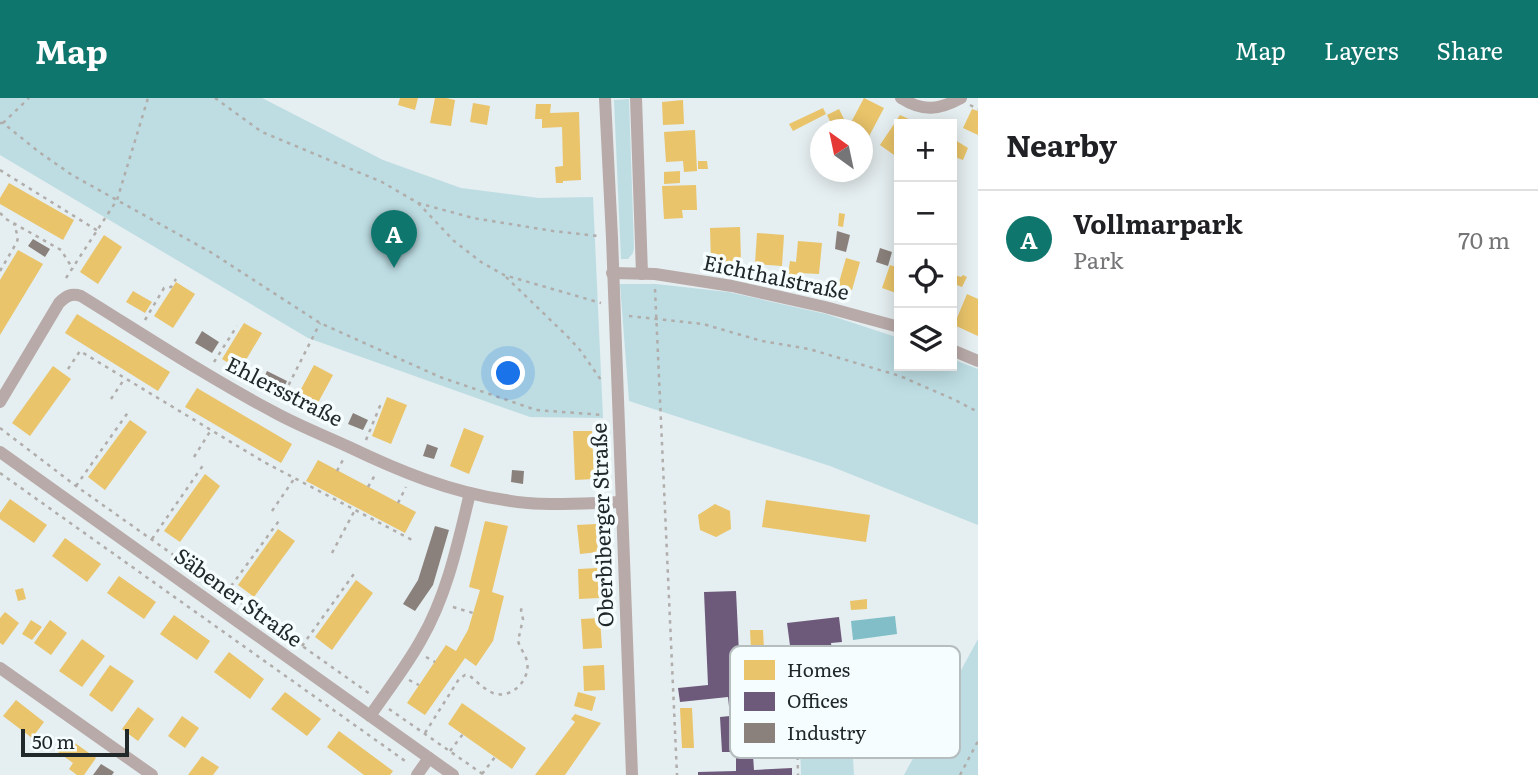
<!DOCTYPE html>
<meta charset="utf-8">
<style>
:root{--surface:#fff;--page:#f2f2f2;--text:#202124;--muted:#757577;--line:#e0e0e0;--accent:#0f766e}
body{margin:0;font-family:Literata,serif;background:var(--page);color:var(--text)}
.controls{position:absolute;right:21px;top:21px;display:grid;overflow:hidden;border-radius:0px;box-shadow:0 4px 18px #0003}
.controls button{width:63px;height:63px;display:grid;place-items:center;padding:0;border:0;border-bottom:2px solid var(--line);background:var(--surface);color:var(--text);font:35px sans-serif}
.compass{position:absolute;left:810px;top:21px;width:63px;height:63px;border-radius:50%;background:var(--surface);box-shadow:0 4px 18px #0003;rotate:327deg}
.scale{position:absolute;left:21px;bottom:18px;width:108px;box-sizing:border-box;padding-left:7px;border:4px solid #212829;border-top:0;font-size:19px;line-height:24px;white-space:nowrap;color:#212829;-webkit-text-stroke:5px #f6fdfe;paint-order:stroke}
.you{position:absolute;left:509px;top:276px;width:24px;height:24px;margin:-18px;border:5px solid #fff;border-radius:50%;background:#1a73e8;box-shadow:0 0 0 10px #1a73e833}
.badge{display:grid;place-items:center;width:46px;height:46px;border-radius:50%;background:var(--accent);color:#fff;font-size:23px;font-weight:700}
.pin{position:absolute;translate:-50% -58px;filter:drop-shadow(0 2px 4px #0008)}
.pin::after{content:'';position:absolute;top:37px;width:24px;height:21px;background:inherit;clip-path:polygon(0 0,100% 0,50% 100%)}
.list{margin:0;padding:0;list-style:none}
h2{display:flex;justify-content:space-between;align-items:center;height:91px;margin:0;padding:0 28px;font-size:30px}
h2 small{font-size:23px;font-weight:400;color:var(--muted)}
.list li{display:grid;grid-template-columns:46px 1fr auto;gap:21px;align-items:center;box-sizing:border-box;height:98px;padding:0 28px;border-top:2px solid var(--line)}
.list b{display:block;font-size:26px;white-space:nowrap}
.list p{margin:0;font-size:23px;white-space:nowrap;color:var(--muted)}
.list em{font-size:23px;font-style:normal;color:var(--muted)}
.icon{flex:none;width:38px;height:38px;fill:none;stroke:currentColor;stroke-width:2;stroke-linecap:round;stroke-linejoin:round}
.map{position:relative;flex:none;width:978px;height:677px;overflow:hidden}
header{display:flex;align-items:center;gap:42px;box-sizing:border-box;height:98px;padding:0 35px;background:var(--accent);color:#fff}
header strong{font-size:33px}
nav{display:flex;gap:38px;margin-inline-start:auto;font-size:24px}
main{display:flex}
aside{flex:1;background:var(--surface)}
.map>svg:first-child{display:block}
</style>
<header>
<strong>Map</strong>
<nav><a>Map</a><a>Layers</a><a>Share</a></nav>
</header>
<main>
<div class="map">
<svg width="978" height="677" viewBox="0 0 978 677">
<rect width="100%" height="100%" fill="#e5eef0"/>
<g fill="#bddde3">
<polygon points="0,0 262,0 383,62 461,90 539,100 593,99 603,320 530,319 308,240 0,57"/>
<polygon points="629,1 634,150 633,155 628,161 621,161 614,2"/>
<polygon points="620,186 656,186 728,194 826,216 899,240 899,268 952,268 952,261 978,271 978,427 830,368 629,303"/>
<polygon points="978,541 978,677 904,677"/>
<polygon points="852,642 854,677 801,677 800,644"/>
</g>
<polygon fill="#81bec8" points="895,518 897,536 853,542 851,523"/>
<g fill="#e9c46a">
<polygon points="400,0 418,0 415,12 398,7"/>
<polygon points="435,0 446,0 455,2 451,28 430,25"/>
<polygon points="864,0 884,10 867,42 862,40 862,32 847,32"/>
<polygon points="683,2 684,26 663,27 662,4"/>
<polygon points="473,5 490,8 487,27 470,24"/>
<polygon points="536,6 551,6 550,15 579,14 581,82 563,83 563,85 556,85 555,69 563,68 562,29 542,30 542,21 535,21"/>
<polygon points="823,10 826,16 793,33 789,26"/>
<polygon points="839,11 845,23 833,29 827,17"/>
<polygon points="972,11 978,13 978,37 963,30"/>
<polygon points="900,17 920,26 899,26 899,54 896,53 894,57 880,47"/>
<polygon points="695,32 697,73 684,74 683,63 666,64 664,34"/>
<polygon points="952,40 968,50 963,62 952,58"/>
<polygon points="698,63 707,63 708,71 698,71"/>
<polygon points="680,73 680,85 664,86 664,74"/>
<polygon points="9,85 74,122 63,142 0,106 0,100"/>
<polygon points="696,87 697,112 682,112 683,120 664,121 662,88"/>
<polygon points="839,115 845,116 843,129 838,128"/>
<polygon points="740,129 741,164 711,165 710,130"/>
<polygon points="757,135 784,137 782,168 755,166"/>
<polygon points="104,137 122,149 98,186 80,174"/>
<polygon points="798,143 822,145 819,176 799,175 799,178 788,177 790,163 796,164"/>
<polygon points="18,152 43,166 0,237 0,182"/>
<polygon points="846,160 860,164 852,192 838,188"/>
<polygon points="890,167 899,170 899,196 882,190"/>
<polygon points="955,177 961,179 963,177 967,179 962,189 952,185"/>
<polygon points="176,184 195,196 173,230 154,218"/>
<polygon points="133,193 152,204 145,215 126,204"/>
<polygon points="967,196 978,201 978,238 954,227"/>
<polygon points="77,216 170,274 158,293 65,235"/>
<polygon points="244,225 262,235 240,272 222,261"/>
<polygon points="314,267 333,277 313,314 294,304"/>
<polygon points="53,268 71,281 30,338 12,325"/>
<polygon points="197,290 292,346 281,365 185,309"/>
<polygon points="387,299 407,307 391,346 372,338"/>
<polygon points="130,322 147,334 105,392 88,379"/>
<polygon points="464,330 484,338 469,376 450,368"/>
<polygon points="573,333 592,333 594,381 575,382"/>
<polygon points="318,362 416,414 405,435 306,383"/>
<polygon points="205,376 220,388 180,444 164,433"/>
<polygon points="10,401 47,427 34,445 0,421 0,415"/>
<polygon points="766,402 870,417 866,444 762,429"/>
<polygon points="715,406 730,413 731,431 716,439 700,432 698,417"/>
<polygon points="485,423 508,428 492,494 504,498 493,543 476,568 465,560 425,617 407,605 446,547 456,553 468,532 480,492 469,489"/>
<polygon points="596,426 598,454 580,456 577,427"/>
<polygon points="278,431 295,443 254,499 238,487"/>
<polygon points="65,440 101,466 87,484 52,458"/>
<polygon points="598,470 599,500 579,501 578,471"/>
<polygon points="119,478 156,504 144,521 107,495"/>
<polygon points="356,482 373,495 332,552 315,539"/>
<polygon points="23,490 26,501 18,503 15,492"/>
<polygon points="867,501 867,511 851,512 850,503"/>
<polygon points="5,514 19,525 3,547 0,545 0,520"/>
<polygon points="174,517 210,543 197,562 160,536"/>
<polygon points="600,520 602,550 583,551 581,521"/>
<polygon points="31,522 42,529 32,542 22,536"/>
<polygon points="50,522 67,535 51,557 34,545"/>
<polygon points="750,532 763,532 764,551 751,552"/>
<polygon points="82,541 105,558 82,589 59,573"/>
<polygon points="229,554 264,581 250,601 214,574"/>
<polygon points="110,567 134,583 112,614 89,597"/>
<polygon points="604,567 605,592 584,593 583,568"/>
<polygon points="285,594 321,621 307,638 271,611"/>
<polygon points="578,594 596,599 592,613 574,608"/>
<polygon points="16,602 44,624 32,640 3,618"/>
<polygon points="462,605 526,650 512,671 448,626"/>
<polygon points="138,609 154,621 138,643 122,631"/>
<polygon points="680,610 692,610 694,650 682,650"/>
<polygon points="575,616 601,625 565,677 535,677 575,624 571,621"/>
<polygon points="182,618 199,630 185,650 168,638"/>
<polygon points="339,633 393,673 390,677 364,677 327,649"/>
<polygon points="68,640 96,660 84,677 77,677 69,671 73,665 58,654"/>
<polygon points="202,658 219,669 213,677 188,677"/>
</g>
<polygon fill="#6d597a" points="736,493 740,576 793,570 787,525 839,519 842,544 831,545 838,593 882,588 885,618 780,631 775,594 749,596 754,672 792,670 792,677 698,677 698,674 736,673 736,654 722,654 720,619 730,618 728,599 680,604 678,590 708,587 704,494"/>
<g fill="#8a817c">
<polygon points="837,133 850,137 846,154 835,151"/>
<polygon points="33,141 50,151 45,159 28,148"/>
<polygon points="880,150 892,154 888,168 876,164"/>
<polygon points="202,233 219,244 212,255 195,245"/>
<polygon points="267,273 287,283 281,296 261,286"/>
<polygon points="353,315 368,322 363,332 348,326"/>
<polygon points="427,346 438,350 434,361 423,358"/>
<polygon points="512,372 524,373 523,386 511,384"/>
<polygon points="435,428 449,432 433,487 415,513 403,506 418,482"/>
<polygon points="101,666 114,674 112,677 93,677"/>
</g>
<g fill="none" stroke-linecap="round" stroke-linejoin="round">
<g stroke="#b0adab" stroke-width="2.5" stroke-dasharray="3.5 5" stroke-linecap="butt">
<polyline points="215,0 262,34 382,84 418,105 473,120 553,133 598,138"/>
<polyline points="970,7 978,11"/>
<polyline points="0,25 3,25 39,54 72,77 212,155 320,225 440,279 536,312 604,317"/>
<polyline points="3,25 29,0"/>
<polyline points="0,72 98,133"/>
<polyline points="418,105 454,143 481,164 504,177 601,205"/>
<polyline points="0,115 6,121 61,152 73,171"/>
<polyline points="0,173 17,144 18,139 14,126"/>
<polyline points="506,179 568,239 580,252 603,285"/>
<polyline points="66,180 117,102 148,0"/>
<polyline points="655,191 677,677"/>
<polyline points="629,218 703,226 762,243 809,251 900,278 955,302 978,314"/>
<polyline points="145,222 164,190 171,189 176,181"/>
<polyline points="214,264 237,228"/>
<polyline points="68,271 80,253 264,364 414,443"/>
<polyline points="111,301 125,280"/>
<polyline points="281,302 320,225"/>
<polyline points="0,330 76,388 370,596"/>
<polyline points="366,342 382,303"/>
<polyline points="194,359 211,332"/>
<polyline points="337,373 344,360"/>
<polyline points="0,375 408,665"/>
<polyline points="76,388 129,313"/>
<polyline points="368,389 375,377"/>
<polyline points="398,405 406,389"/>
<polyline points="272,413 294,381"/>
<polyline points="152,441 204,366"/>
<polyline points="332,455 355,412"/>
<polyline points="226,495 281,420"/>
<polyline points="453,509 473,515"/>
<polyline points="302,548 356,473"/>
<polyline points="426,559 435,564"/>
<polyline points="409,582 419,587"/>
<polyline points="389,611 484,677"/>
<polyline points="797,633 798,677"/>
<path d="M425,635L459,581L465,577L470,578C477,584 484,591 493,595C511,602 531,582 527,563C525,556 520,550 518,543L523,521L521,512L523,507"/>
<polyline points="450,653 463,636"/>
<polyline points="482,676 495,659"/>
<polyline points="960,677 978,643"/>
</g>
<g stroke="#b8aaa8" stroke-width="12">
<polyline points="605,0 612,140 632,677"/>
<polyline points="636,0 642,176"/>
<path d="M901,0C923,14 939,12 961,0"/>
<polyline points="612,175 655,176 732,188 825,209 899,229"/>
<polyline points="952,252 978,263"/>
<path d="M0,304L59,205C66,198 71,195 81,198C144,237 206,278 272,313C297,327 323,337 349,349C399,373 450,394 505,402C542,409 583,405 621,404"/>
<polyline points="0,354 453,677"/>
<polyline points="0,570 152,677"/>
<path d="M370,618C387,593 406,569 421,542C447,497 458,445 470,395"/>
<polyline points="417,677 429,660"/>
</g>
</g>
<g text-anchor="middle" stroke-width="7" stroke-linejoin="round" paint-order="stroke">
<g font-size="21" fill="#212829" stroke="#f6fdfe">
<text transform="translate(776 180) rotate(12)" y="7">Eichthalstraße</text>
<text transform="translate(284 294) rotate(27)" y="7">Ehlersstraße</text>
<text transform="translate(603 427) rotate(-92)" y="7">Oberbiberger Straße</text>
<text transform="translate(238 500) rotate(36)" y="7">Säbener Straße</text>
</g>
</g>
<rect x="730" y="548" width="230" height="112" rx="10" fill="#f6fdfe" stroke="#b6bdbe" stroke-width="2"/>
<rect x="744" y="562" width="31" height="20" fill="#e9c46a"/>
<rect x="744" y="594" width="31" height="19" fill="#6d597a"/>
<rect x="744" y="625" width="31" height="20" fill="#8a817c"/>
<g font-size="19" fill="#212829">
<text x="787" y="579">Homes</text>
<text x="787" y="610">Offices</text>
<text x="787" y="642">Industry</text>
</g>
</svg>
<div class="controls">
<button>+</button>
<button>−</button>
<button><svg class="icon" aria-label="locate" viewBox="0 0 24 24"><circle cx="12" cy="12" r="6"/><path d="M12 2v4M12 18v4M2 12h4M18 12h4"/></svg></button>
<button><svg class="icon" aria-label="layers" viewBox="0 0 24 24"><path d="M12 4l9 5-9 5-9-5zM3 14l9 5 9-5"/></svg></button>
</div>
<svg class="compass" viewBox="-18 -18 36 36"><path d="M0-13l5 13h-10z" fill="#e53935"/><path d="M0 13l5-13h-10z" fill="#757577"/></svg>
<div class="scale">50 m</div>
<div class="you"></div>
<div class="pin badge" style="left:394px;top:170px">A</div>
</div>
<aside>
<h2>Nearby<small></small></h2>
<ul class="list">
<li><span class="badge">A</span><div><b>Vollmarpark</b><p>Park</p></div><em>70 m</em></li>
</ul>
</aside>
</main>
